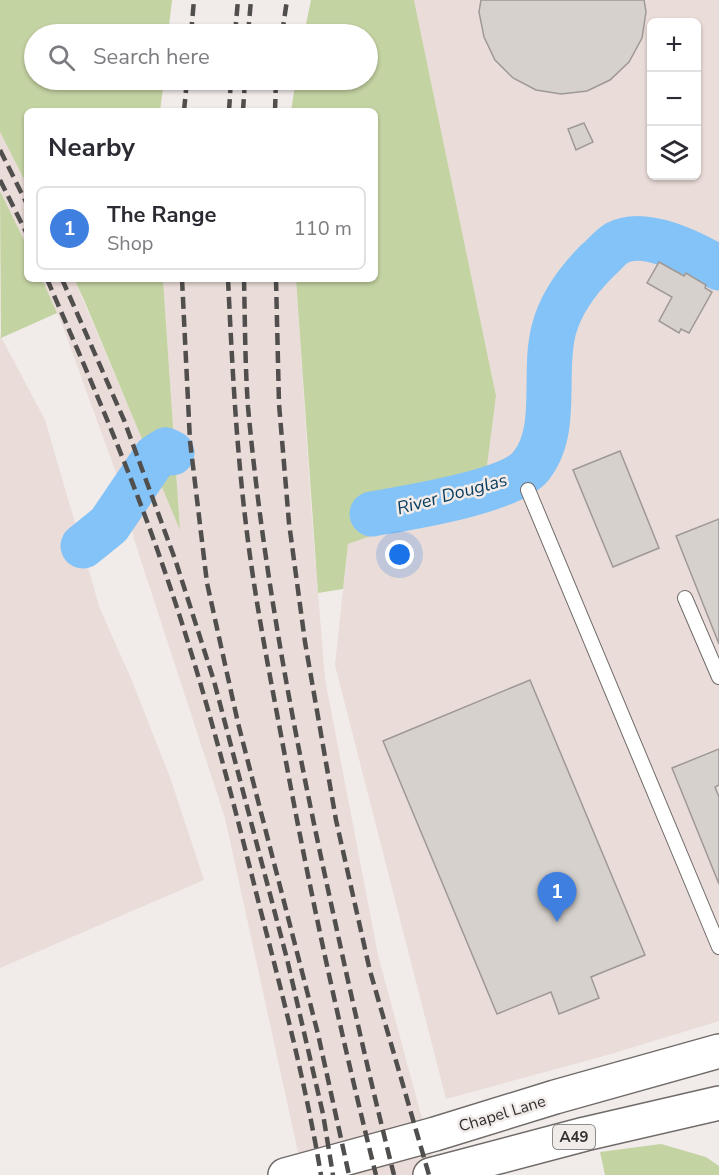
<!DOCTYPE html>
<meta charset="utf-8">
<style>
:root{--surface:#fff;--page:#f2f2f3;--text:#2b2b33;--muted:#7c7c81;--line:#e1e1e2;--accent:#db2777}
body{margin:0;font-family:"Nunito Sans",sans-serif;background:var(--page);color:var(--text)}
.controls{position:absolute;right:18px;top:18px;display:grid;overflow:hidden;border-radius:9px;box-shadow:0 2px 4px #0004}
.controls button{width:54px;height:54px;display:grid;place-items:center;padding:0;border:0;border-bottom:2px solid var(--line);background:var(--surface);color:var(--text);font:30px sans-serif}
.you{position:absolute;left:400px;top:555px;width:21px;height:21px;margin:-15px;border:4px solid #fff;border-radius:50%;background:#1a73e8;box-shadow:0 0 0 9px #1a73e833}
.badge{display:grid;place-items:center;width:39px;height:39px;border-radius:50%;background:var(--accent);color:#fff;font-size:20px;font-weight:700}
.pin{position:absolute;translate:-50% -50px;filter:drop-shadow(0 2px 3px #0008)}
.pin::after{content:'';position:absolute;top:32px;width:21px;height:18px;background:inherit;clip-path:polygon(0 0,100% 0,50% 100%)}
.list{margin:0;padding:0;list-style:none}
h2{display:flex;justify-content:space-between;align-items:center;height:78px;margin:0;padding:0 24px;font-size:26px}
h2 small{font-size:20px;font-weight:400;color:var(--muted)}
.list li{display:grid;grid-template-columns:39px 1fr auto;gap:18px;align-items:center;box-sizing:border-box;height:84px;margin:0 12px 12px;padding:0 12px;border:2px solid var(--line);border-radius:9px}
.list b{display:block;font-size:22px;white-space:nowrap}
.list p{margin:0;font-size:20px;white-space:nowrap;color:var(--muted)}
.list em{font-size:20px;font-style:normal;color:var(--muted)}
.icon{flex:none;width:33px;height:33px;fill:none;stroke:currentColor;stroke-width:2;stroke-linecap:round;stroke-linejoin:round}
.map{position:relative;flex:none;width:719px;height:1175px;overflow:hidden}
.search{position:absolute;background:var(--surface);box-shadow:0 2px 4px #0004;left:24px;top:24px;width:354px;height:66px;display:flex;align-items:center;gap:15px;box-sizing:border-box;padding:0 21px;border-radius:33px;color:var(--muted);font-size:22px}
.panel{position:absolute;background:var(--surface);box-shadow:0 2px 4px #0004;left:24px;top:108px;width:354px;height:174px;border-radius:9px}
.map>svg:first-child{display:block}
</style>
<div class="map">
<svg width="719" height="1175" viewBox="0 0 719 1175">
<rect width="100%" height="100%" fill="#f1ebe9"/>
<g fill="#eadcd8" fill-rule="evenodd">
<path d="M414,0H719V1021L611,1054L446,1099L335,665L348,544L483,497L496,396ZM652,22H696V176H652Z"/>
<polygon points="0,132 27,185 27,246 0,191"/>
<polygon points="42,279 74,279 180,528 163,279 296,279 311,506 325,679 378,955 437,1175 303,1175 225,818 134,539 127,503 62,324"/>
<polygon points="0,335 45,420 100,609 132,681 171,780 204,880 0,968"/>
</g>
<g fill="#c4d3a2">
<polygon points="0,0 172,0 168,34 34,34 34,80 164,80 160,111 27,111 27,185 0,132"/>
<polygon points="311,0 414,0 496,396 483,497 348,544 343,589 318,593 296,279 375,279 375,111 291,111 296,80 368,80 368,34 304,34"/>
<polygon points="0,191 27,246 27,279 42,279 57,313 1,338"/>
<polygon points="74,279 163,279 180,530 84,300"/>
<polygon points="661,1144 706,1157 719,1166 719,1175 605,1175 600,1152"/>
</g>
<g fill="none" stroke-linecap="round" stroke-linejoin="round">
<g stroke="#83c3f7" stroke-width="45">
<path d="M372,514C406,508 510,492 531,466C560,430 542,372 554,329C561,303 578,280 597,261C603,256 610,247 617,243C644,228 695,254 719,268"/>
<polyline points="83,546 109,525 155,457 166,450 172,453"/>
</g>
</g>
<g fill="#d6d1cd" stroke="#9e9996" stroke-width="1.5">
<polygon points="481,0 644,0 646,12 642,38 629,62 610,80 587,91 561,94 536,90 513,78 495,60 484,37 479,12"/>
<polygon points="584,123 593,142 576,150 568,129"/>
<polygon points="659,262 684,276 686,273 706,285 705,288 712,292 689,333 681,329 679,333 659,321 672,297 647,283"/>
<polygon points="620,451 659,548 613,567 573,470"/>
<polygon points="719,519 719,644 676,536"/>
<polygon points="530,680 645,955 591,977 599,998 559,1014 551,992 497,1014 383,741"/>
<polygon points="719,749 719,785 715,787 719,797 719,884 672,768"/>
</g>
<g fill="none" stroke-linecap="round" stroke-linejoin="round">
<defs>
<g id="lane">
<polyline points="528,490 719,947"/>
<polyline points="685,598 719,677"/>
</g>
<g id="highway">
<polyline points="285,1175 435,1134 555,1097 719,1051"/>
<polyline points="430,1175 585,1134 719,1103"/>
</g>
</defs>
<use href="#lane" stroke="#706b69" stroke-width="16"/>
<use href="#highway" stroke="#706b69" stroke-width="36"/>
<use href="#lane" stroke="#fff" stroke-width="14"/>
<use href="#highway" stroke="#fff" stroke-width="33"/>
<g stroke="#514f4d" stroke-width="4.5" stroke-dasharray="12 6" stroke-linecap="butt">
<polyline points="191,34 194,0"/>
<polyline points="235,34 238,0"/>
<polyline points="248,34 251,0"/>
<polyline points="282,34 287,0"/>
<polyline points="184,111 187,80"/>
<polyline points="229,111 231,80"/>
<polyline points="243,111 245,80"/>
<polyline points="275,111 276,80"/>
<polyline points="0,150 27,204"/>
<polyline points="0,180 27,234"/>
<path d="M47,279C89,376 131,472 165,572C203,682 232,796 260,908C283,997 306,1085 321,1175"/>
<polyline points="62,279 124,420 176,562 214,681 287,959 323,1114 333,1175"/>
<polyline points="182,279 190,441 207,583 238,723 318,1034 349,1175"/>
<path d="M228,279C232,361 236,443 246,525C255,601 270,676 284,751C310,893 341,1035 376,1175"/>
<path d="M244,279C245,321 245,365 248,407C264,582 298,754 336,926C354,1009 373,1092 394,1175"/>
<polyline points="276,279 279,404 289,523 305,642 336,820 370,971 429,1175"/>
</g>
</g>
<g text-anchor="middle" stroke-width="5" stroke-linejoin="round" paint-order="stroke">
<rect fill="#f1ebe9" stroke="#6b6867" stroke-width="1.5" x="553" y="1125" width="42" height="24" rx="4.5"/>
<g font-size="15" font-weight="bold" fill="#32302f">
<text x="574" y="1142">A49</text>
</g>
<g font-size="16" fill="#32302f" stroke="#f1ebe9">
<text transform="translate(502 1113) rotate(-17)" y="6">Chapel Lane</text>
</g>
<g font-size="18" font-style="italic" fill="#073b5c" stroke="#f1ebe9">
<text transform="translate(452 494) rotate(-15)" y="6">River Douglas</text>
</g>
</g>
</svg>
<div class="controls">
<button>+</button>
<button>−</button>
<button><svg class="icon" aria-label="layers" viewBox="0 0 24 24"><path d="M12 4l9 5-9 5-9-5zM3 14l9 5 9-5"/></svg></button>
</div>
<div class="you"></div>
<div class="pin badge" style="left:557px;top:922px;background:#3f7fe0">1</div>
<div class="search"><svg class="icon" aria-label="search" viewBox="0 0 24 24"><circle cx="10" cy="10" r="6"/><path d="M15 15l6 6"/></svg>Search here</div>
<section class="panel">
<h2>Nearby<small></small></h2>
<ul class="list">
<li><span class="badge" style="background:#3f7fe0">1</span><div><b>The Range</b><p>Shop</p></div><em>110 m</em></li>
</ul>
</section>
</div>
